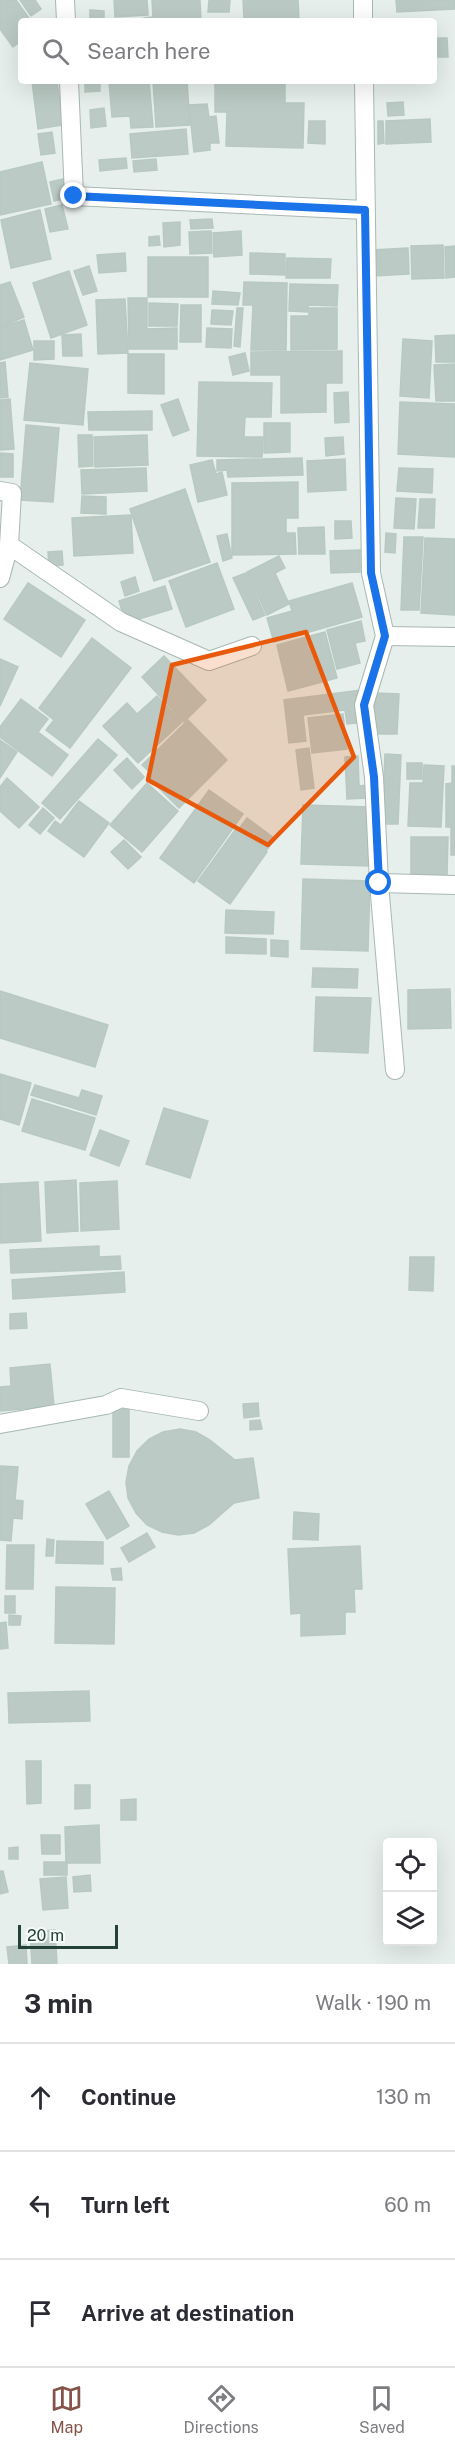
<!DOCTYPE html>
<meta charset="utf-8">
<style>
:root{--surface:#fff;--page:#f7f7f7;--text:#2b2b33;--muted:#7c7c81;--line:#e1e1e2;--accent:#855347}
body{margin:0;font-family:"Public Sans",sans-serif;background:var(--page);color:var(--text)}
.controls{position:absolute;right:18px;bottom:18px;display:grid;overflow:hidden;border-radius:6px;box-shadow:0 6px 24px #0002}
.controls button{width:54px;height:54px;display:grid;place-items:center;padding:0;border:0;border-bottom:2px solid var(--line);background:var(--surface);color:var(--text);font:30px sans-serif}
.scale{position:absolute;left:18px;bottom:15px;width:100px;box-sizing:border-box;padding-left:6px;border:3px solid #24423a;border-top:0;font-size:16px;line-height:21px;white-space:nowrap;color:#24423a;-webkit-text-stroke:4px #f7fbf9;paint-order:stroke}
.stop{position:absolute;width:18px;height:18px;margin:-14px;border:4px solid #1a73e8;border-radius:50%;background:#fff}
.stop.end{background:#1a73e8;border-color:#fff;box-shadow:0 2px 6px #0008}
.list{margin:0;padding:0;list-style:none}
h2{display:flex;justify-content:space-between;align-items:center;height:78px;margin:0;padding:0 24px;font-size:26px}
h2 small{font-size:20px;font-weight:400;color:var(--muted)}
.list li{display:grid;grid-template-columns:39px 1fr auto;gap:18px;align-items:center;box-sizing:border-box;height:108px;padding:0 24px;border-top:2px solid var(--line)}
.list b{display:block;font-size:22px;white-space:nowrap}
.list em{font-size:20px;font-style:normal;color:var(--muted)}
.icon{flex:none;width:33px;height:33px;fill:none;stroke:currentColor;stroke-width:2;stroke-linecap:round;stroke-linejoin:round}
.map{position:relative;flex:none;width:455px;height:1964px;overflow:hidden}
.search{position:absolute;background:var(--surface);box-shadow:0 6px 24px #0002;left:18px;right:18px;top:18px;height:66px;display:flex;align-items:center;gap:15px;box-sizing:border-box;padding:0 21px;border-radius:6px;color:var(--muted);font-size:22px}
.sheet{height:402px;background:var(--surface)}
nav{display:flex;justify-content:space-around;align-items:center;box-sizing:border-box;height:84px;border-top:2px solid var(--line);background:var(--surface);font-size:16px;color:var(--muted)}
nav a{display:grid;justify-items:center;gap:3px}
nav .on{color:var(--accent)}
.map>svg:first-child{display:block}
</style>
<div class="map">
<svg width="455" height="1964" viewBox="0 0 455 1964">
<rect width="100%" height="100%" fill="#e6efeb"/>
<g fill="#bbcac4" stroke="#b8c9c2" stroke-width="1.5">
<polygon points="0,0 16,0 31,21 21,21 21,41 13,47 0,29"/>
<polygon points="20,0 35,0 41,9 31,16"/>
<polygon points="114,0 147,0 148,15 115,17"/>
<polygon points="152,0 200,0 201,21 144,21 144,18 153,17"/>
<polygon points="209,0 230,0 229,12 208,12"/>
<polygon points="243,0 298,0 299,21 217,21 244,19"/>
<polygon points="396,0 455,0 455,9 397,12"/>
<polygon points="90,10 104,11 104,21 90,21"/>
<polygon points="434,38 447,38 448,57 434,57"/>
<polygon points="32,81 57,81 63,125 38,129"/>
<polygon points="85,81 100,81 100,91 85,92"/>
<polygon points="109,81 149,81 153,127 131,128 130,116 112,117"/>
<polygon points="153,81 187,81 190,125 156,127"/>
<polygon points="215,81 285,81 285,103 304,103 303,148 226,146 227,112 215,112"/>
<polygon points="403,102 404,115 388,116 387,103"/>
<polygon points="207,104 209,117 216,116 219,143 210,143 210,150 194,152 189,105"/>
<polygon points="104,108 106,126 91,128 90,110"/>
<polygon points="430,119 431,142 386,144 386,121"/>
<polygon points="309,121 325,121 325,144 308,143"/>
<polygon points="378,121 383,121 384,143 378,144"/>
<polygon points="186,129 188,154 132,158 130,134"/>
<polygon points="52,132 55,153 41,155 38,134"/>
<polygon points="126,158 127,168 100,171 99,160"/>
<polygon points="156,159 157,170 134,172 133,161"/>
<polygon points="42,162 51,204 0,215 0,172"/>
<polygon points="63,179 67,198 54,201 50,182"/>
<polygon points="62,205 68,229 50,232 45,209"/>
<polygon points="40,210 51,259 11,268 1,220"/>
<polygon points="212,219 213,228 191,229 190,220"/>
<polygon points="180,222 180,245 164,247 163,223"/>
<polygon points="211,231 212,253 190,254 189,232"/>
<polygon points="241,231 242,255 214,257 213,233"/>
<polygon points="159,236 160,245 149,246 149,237"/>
<polygon points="443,245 444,278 412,279 411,246"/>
<polygon points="455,246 455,277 446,278 445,247"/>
<polygon points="408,248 409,274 373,276 372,250"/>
<polygon points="125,253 126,271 99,273 97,255"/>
<polygon points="250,253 285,254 285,275 250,274"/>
<rect x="148" y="257" width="60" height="40"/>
<polygon points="287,258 331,259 330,278 286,278"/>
<polygon points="89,266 97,291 83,295 74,271"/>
<polygon points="69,271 87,325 51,338 33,283"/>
<polygon points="10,282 24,317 0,327 0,285"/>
<polygon points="244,282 287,283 286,350 251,350 253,305 243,305"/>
<polygon points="290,284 338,285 337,306 308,305 308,312 289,311"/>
<polygon points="213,291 240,293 238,305 212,304"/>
<polygon points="128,298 147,298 147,329 177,328 177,349 129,349"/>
<polygon points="125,299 128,353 98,354 96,300"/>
<polygon points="149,303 178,304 177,326 149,326"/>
<polygon points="181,305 201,305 201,342 180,342"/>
<polygon points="237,308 243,308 240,347 234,346"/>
<polygon points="309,308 337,308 337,349 291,350 291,316 309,316"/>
<polygon points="212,310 233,311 231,325 211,324"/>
<polygon points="24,320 33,350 0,360 0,327"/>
<polygon points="207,328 232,329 231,348 206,347"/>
<polygon points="81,334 82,356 63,356 62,335"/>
<polygon points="455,335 455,362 436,362 435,336"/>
<polygon points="403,339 432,341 429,398 400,396"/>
<polygon points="34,341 54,341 54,359 34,360"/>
<polygon points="342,351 342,383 326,383 326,412 281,413 281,375 251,375 251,352"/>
<polygon points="245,353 249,371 233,375 229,357"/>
<polygon points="128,354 164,354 164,394 128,393"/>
<polygon points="5,362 8,397 0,398 0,363"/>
<polygon points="30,363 88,369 83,425 24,420"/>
<polygon points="455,364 455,401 436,401 434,365"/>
<polygon points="199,382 272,383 271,417 245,417 244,437 263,437 262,457 197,456"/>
<polygon points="348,392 349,422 335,423 334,393"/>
<polygon points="10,399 14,449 0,450 0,400"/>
<polygon points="178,399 189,430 173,436 161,405"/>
<polygon points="400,402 455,404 455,457 398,454"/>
<polygon points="152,411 152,430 89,430 88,412"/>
<polygon points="264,423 290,423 290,452 264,453"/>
<polygon points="26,425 59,428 53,502 20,500"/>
<polygon points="78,435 92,435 93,466 79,467"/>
<polygon points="147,435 148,465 95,467 94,437"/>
<polygon points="343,437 344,454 326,456 325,438"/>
<polygon points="0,453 13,454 13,477 0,477"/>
<polygon points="302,458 303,475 228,477 227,470 217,471 217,460"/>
<polygon points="345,459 346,490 308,492 307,461"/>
<polygon points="212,460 216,474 222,472 227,495 198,502 190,465"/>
<polygon points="146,468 147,491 82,494 81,470"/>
<polygon points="399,468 433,469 432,493 397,491"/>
<polygon points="298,482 298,518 286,518 286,533 295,533 296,554 232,555 232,483"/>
<polygon points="185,489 210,562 154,581 130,509"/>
<polygon points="82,496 106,497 106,514 81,513"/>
<polygon points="396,498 416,499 414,529 394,528"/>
<polygon points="420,499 435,499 434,528 418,528"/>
<polygon points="131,515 133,553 74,556 72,518"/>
<polygon points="335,521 351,521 352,538 335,539"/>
<polygon points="324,527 325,554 299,554 298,528"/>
<polygon points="386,533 396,534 395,553 385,552"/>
<polygon points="227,534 232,558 223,561 217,536"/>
<polygon points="404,537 423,537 419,610 401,610"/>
<polygon points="425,538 455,539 455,615 421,613"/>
<polygon points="360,550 360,572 331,573 330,551"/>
<polygon points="62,551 63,565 49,566 48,552"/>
<polygon points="279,556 285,568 275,573 289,604 267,615 247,572"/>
<polygon points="217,563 234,609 186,627 169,581"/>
<polygon points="246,573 265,615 253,620 233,578"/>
<polygon points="135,577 139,591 125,596 121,582"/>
<polygon points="28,583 85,620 61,657 4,619"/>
<polygon points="352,583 362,617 274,642 267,618 292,611 289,601"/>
<polygon points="165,586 172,609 126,623 119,601"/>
<polygon points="361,621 365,641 355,643 360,663 337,669 327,630"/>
<polygon points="325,632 337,678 288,691 277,645"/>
<polygon points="92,638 131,668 70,748 46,730 54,720 39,708"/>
<polygon points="164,656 206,700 184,722 142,677"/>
<polygon points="0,659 18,667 0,706"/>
<polygon points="361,690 365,722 347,724 345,710 303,715 306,741 289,743 284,700"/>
<polygon points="375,693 399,694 397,734 373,734"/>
<polygon points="157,696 182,722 138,763 103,726 127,703 137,714"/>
<polygon points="21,699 48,719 38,732 68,755 52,776 0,737 0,727"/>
<polygon points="343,714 347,749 312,753 308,718"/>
<polygon points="188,720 227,760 179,808 149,778 153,775 142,765"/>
<polygon points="98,739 117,755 60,819 42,803"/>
<polygon points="0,740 17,752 0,778"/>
<polygon points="309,748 314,788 301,790 296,750"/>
<polygon points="385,754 401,755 398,824 382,824"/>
<polygon points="358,756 359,786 368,785 368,798 347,799 345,757"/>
<polygon points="127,758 144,777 132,789 114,770"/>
<rect x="407" y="763" width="15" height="16"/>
<polygon points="424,765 444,766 441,827 408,826 410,783 423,783"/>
<polygon points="452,766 455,766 455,855 451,855 451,827 446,827 446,784 452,783"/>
<polygon points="7,778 39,807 19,828 0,811 0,787"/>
<polygon points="147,783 178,811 142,852 110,825"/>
<polygon points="209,790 243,814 194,883 160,858"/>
<polygon points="79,801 109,823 84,857 48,831 55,821 61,825"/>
<polygon points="303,805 371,807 370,866 301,864"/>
<polygon points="43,808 54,818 40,834 29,825"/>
<polygon points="247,818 275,839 266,851 238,830"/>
<polygon points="235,830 267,852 230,904 198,881"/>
<polygon points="411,837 448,837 447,876 411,875"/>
<polygon points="124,840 141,857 128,869 111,852"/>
<polygon points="303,879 370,881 368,951 301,949"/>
<polygon points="226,910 274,912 273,934 225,933"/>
<polygon points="226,937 266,939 266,954 226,953"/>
<polygon points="271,940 288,941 288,957 271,956"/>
<polygon points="313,968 358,969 357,988 312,987"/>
<polygon points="450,989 451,1028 408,1029 408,990"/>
<polygon points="0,991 108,1025 95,1067 0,1038"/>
<polygon points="316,997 371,998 368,1053 314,1051"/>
<polygon points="0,1074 31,1083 19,1125 0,1119"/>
<polygon points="35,1085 79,1098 82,1090 102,1096 96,1115 31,1095"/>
<polygon points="32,1099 95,1118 85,1150 22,1131"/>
<polygon points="164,1108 208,1121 190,1178 146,1164"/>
<polygon points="100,1130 129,1141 119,1166 90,1155"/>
<polygon points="76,1180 78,1231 47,1233 45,1182"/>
<polygon points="117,1181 119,1229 81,1231 80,1183"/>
<polygon points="38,1182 41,1241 0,1243 0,1184"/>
<polygon points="99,1246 99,1257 120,1256 121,1269 11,1273 10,1250"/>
<polygon points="410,1257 434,1257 433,1291 409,1290"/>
<polygon points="124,1272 125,1292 13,1299 12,1280"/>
<polygon points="26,1313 27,1328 10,1329 10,1314"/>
<polygon points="50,1364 54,1406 0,1411 0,1387 11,1386 10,1368"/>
<polygon points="258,1403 259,1416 244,1418 243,1404"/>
<rect x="113" y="1409" width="16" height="48"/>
<polygon points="260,1420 262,1429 250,1430 250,1421"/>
<polygon points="180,1429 196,1432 210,1440 235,1460 253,1458 259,1498 234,1503 209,1525 194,1533 178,1535 162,1532 147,1525 136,1513 128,1498 126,1482 129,1466 137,1451 149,1439 163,1432"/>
<polygon points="0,1466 18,1467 15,1500 23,1501 22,1519 13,1518 11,1541 0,1540"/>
<polygon points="109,1491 129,1526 107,1539 86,1504"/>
<polygon points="294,1512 319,1514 318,1540 293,1539"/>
<polygon points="147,1533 155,1547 129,1562 121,1548"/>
<polygon points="47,1539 54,1540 53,1556 46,1556"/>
<polygon points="57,1541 103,1542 103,1564 56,1563"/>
<polygon points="7,1545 34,1545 33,1589 6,1589"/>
<polygon points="360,1546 362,1589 354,1589 355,1612 345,1612 345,1634 301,1636 301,1613 291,1614 288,1549"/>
<polygon points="121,1568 122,1580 113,1580 111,1569"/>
<polygon points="56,1587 115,1588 114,1644 55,1643"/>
<rect x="5" y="1596" width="10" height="17"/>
<polygon points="9,1615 21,1616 20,1625 9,1625"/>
<polygon points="6,1622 8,1648 0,1649 0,1623"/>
<polygon points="89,1691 90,1721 9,1723 8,1693"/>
<polygon points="26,1761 41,1761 41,1803 27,1804"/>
<polygon points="75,1785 90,1785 90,1808 75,1809"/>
<polygon points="136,1799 136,1820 121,1820 121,1800"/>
<polygon points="99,1825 100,1863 66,1863 65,1827"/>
<polygon points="41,1835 60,1835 60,1854 42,1854"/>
<polygon points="18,1847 18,1859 9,1859 9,1848"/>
<rect x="44" y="1862" width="23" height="13"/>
<polygon points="0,1871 3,1871 8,1892 0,1894"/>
<polygon points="90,1875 91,1891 74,1892 73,1877"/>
<polygon points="66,1877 68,1908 43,1910 40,1879"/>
<polygon points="55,1930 57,1963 32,1964 30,1932"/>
<polygon points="26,1945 27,1964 9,1964 7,1947"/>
</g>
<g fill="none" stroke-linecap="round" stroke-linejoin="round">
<defs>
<g id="lane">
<polyline points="9,545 121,622 209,661 252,646"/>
<polyline points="0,1424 106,1405 121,1398 199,1411"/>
</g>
<g id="street">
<polyline points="65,0 66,21"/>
<polyline points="363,0 363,21"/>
<polyline points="69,81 74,196 365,210"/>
<polyline points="364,81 371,573 385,636 364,705 374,777 379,883 395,1070"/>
<polyline points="0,491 12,493 9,545 0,578"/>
<polyline points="385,636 455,637"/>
<polyline points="379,883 455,885"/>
</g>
</defs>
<use href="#lane" stroke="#a8b8b2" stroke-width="20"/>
<use href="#street" stroke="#a8b8b2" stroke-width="20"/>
<use href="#lane" stroke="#fff" stroke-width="18"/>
<use href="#street" stroke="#fff" stroke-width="18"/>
</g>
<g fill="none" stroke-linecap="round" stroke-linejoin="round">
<polyline stroke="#1a73e8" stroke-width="8" points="74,196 365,210 371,573 385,636 364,705 374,777 379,883"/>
</g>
<path fill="#e8590c" fill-opacity="0.2" stroke="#e8590c" stroke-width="4.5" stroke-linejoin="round" d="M306,632L354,757L268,845L148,780L172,665Z"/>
</svg>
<div class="controls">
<button><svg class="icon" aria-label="locate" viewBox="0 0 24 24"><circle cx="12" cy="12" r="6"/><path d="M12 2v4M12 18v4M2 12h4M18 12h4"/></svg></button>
<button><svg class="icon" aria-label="layers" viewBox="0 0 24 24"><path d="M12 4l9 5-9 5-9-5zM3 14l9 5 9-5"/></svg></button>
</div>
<div class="scale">20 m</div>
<div class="stop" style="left:379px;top:883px"></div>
<div class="stop end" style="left:74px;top:196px"></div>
<div class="search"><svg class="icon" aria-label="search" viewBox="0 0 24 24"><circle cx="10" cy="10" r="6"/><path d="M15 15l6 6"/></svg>Search here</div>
</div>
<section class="sheet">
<h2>3 min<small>Walk · 190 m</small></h2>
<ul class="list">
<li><svg class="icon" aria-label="ahead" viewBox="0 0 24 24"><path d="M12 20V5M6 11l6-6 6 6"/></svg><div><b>Continue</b></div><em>130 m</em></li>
<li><svg class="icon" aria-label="left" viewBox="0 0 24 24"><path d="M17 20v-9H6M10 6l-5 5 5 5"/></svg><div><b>Turn left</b></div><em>60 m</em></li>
<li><svg class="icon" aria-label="arrive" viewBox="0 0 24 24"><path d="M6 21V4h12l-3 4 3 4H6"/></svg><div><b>Arrive at destination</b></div></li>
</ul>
</section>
<nav>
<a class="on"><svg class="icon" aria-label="map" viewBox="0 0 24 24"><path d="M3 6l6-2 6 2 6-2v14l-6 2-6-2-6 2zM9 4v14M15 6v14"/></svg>Map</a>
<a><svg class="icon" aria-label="directions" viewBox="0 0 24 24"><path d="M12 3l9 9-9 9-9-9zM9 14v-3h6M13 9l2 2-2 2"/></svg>Directions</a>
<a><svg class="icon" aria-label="saved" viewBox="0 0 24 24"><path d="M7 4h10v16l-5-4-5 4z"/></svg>Saved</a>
</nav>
